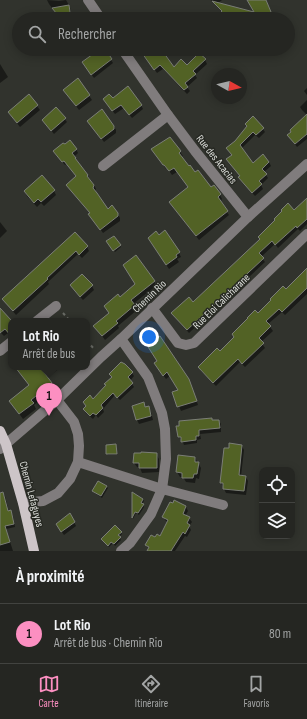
<!DOCTYPE html>
<html lang="fr">
<meta charset="utf-8">
<style>
:root{--surface:#252622;--page:#2d2e2a;--text:#f1f3f6;--muted:#a3a5a5;--line:#424340;--accent:#fc8fc1}
body{margin:0;font-family:"Sofia Sans Condensed",sans-serif;background:var(--page);color:var(--text)}
.controls{position:absolute;right:12px;bottom:12px;display:grid;overflow:hidden;border-radius:8px;box-shadow:0 2px 10px #0003}
.controls button{width:36px;height:36px;display:grid;place-items:center;padding:0;border:0;border-bottom:1px solid var(--line);background:var(--surface);color:var(--text);font:20px sans-serif}
.compass{position:absolute;left:211px;top:68px;width:36px;height:36px;border-radius:50%;background:var(--surface);box-shadow:0 2px 10px #0003;rotate:98deg}
.you{position:absolute;left:149px;top:337px;width:14px;height:14px;margin:-10px;border:3px solid #fff;border-radius:50%;background:#1a73e8;box-shadow:0 0 0 6px #1a73e833}
.badge{display:grid;place-items:center;width:26px;height:26px;border-radius:50%;background:var(--accent);color:#111;font-size:13px;font-weight:700}
.pin{position:absolute;translate:-50% -33px;filter:drop-shadow(0 1px 2px #0008)}
.pin::after{content:'';position:absolute;top:21px;width:14px;height:12px;background:inherit;clip-path:polygon(0 0,100% 0,50% 100%)}
.popup{position:absolute;left:8px;top:318px;width:82px;height:52px;box-sizing:border-box;display:grid;place-content:center;border-radius:8px;background:var(--surface);filter:drop-shadow(0 1px 3px #0005);font-size:13px;white-space:nowrap;color:var(--muted)}
.popup b{font-size:15px;color:var(--text)}
.popup::after{content:'';position:absolute;left:50%;top:100%;margin-left:-8px;border:8px solid transparent;border-top-color:var(--surface)}
.list{margin:0;padding:0;list-style:none}
h2{display:flex;justify-content:space-between;align-items:center;height:52px;margin:0;padding:0 16px;font-size:17px}
h2 small{font-size:13px;font-weight:400;color:var(--muted)}
.list li{display:grid;grid-template-columns:26px 1fr auto;gap:12px;align-items:center;box-sizing:border-box;height:60px;padding:0 16px;border-top:1px solid var(--line)}
.list b{display:block;font-size:15px;white-space:nowrap}
.list p{margin:0;font-size:13px;white-space:nowrap;color:var(--muted)}
.list em{font-size:13px;font-style:normal;color:var(--muted)}
.icon{flex:none;width:22px;height:22px;fill:none;stroke:currentColor;stroke-width:2;stroke-linecap:round;stroke-linejoin:round}
.map{position:relative;flex:none;width:307px;height:551px;overflow:hidden}
.search{position:absolute;background:var(--surface);box-shadow:0 2px 10px #0003;left:12px;right:12px;top:12px;height:44px;display:flex;align-items:center;gap:10px;box-sizing:border-box;padding:0 14px;border-radius:22px;color:var(--muted);font-size:15px}
.sheet{height:112px;background:var(--surface)}
nav{display:flex;justify-content:space-around;align-items:center;box-sizing:border-box;height:56px;border-top:1px solid var(--line);background:var(--surface);font-size:11px;color:var(--muted)}
nav a{display:grid;justify-items:center;gap:2px}
nav .on{color:var(--accent)}
.map>svg:first-child{display:block}
</style>
<div class="map">
<svg width="307" height="551" viewBox="0 0 307 551">
<rect width="100%" height="100%" fill="#31332d"/>
<g fill="#0007">
<polygon points="47,0 59,1 66,0 70,7 72,19 61,19 49,4"/>
<polygon points="211,0 222,0 216,5"/>
<polygon points="248,0 266,0 273,17 267,19 225,19 256,13"/>
<polygon points="152,12 157,19 143,19"/>
<polygon points="101,49 103,49 113,63 94,78 85,66"/>
<polygon points="144,49 160,49 174,68 187,66 205,60 207,64 195,75 197,78 187,87 190,91 187,94 163,69 157,73 146,57 146,52"/>
<polygon points="0,64 8,77 0,83"/>
<polygon points="78,80 92,100 79,110 67,94"/>
<polygon points="307,88 307,95 304,91"/>
<polygon points="29,96 40,110 20,127 9,113"/>
<polygon points="113,99 141,105 143,109 132,118 124,108 115,114 106,103"/>
<polygon points="307,100 307,115 302,110 300,107"/>
<polygon points="56,108 67,122 54,134 45,123"/>
<polygon points="307,116 307,139 297,147 291,139"/>
<polygon points="253,117 263,129 265,132 259,138 255,135 241,149 253,165 269,162 271,166 264,172 268,178 261,185 263,189 255,196 241,181 239,178 241,176 227,160 232,155 236,142"/>
<polygon points="91,125 114,126 116,130 116,133 104,142"/>
<polygon points="170,138 180,152 183,156 181,157 189,168 211,188 220,195 222,199 220,202 229,215 199,240 172,206 189,187 177,172 172,175 167,168 166,169 155,154"/>
<polygon points="76,149 78,153 74,157 94,185 96,189 95,192 108,210 118,214 120,218 120,221 103,233 92,218 91,214 67,185 77,177 67,164 65,165 54,152"/>
<polygon points="54,191 56,195 44,206 41,203 37,207 27,196 25,192"/>
<polygon points="307,199 307,224 300,231 298,229 278,248 275,244 261,257 265,262 189,333 175,317 172,314 193,303"/>
<polygon points="0,222 7,231 0,238"/>
<polygon points="75,234 87,247 89,251 82,258 78,254 48,282 49,284 16,315 6,303 3,299"/>
<polygon points="159,236 179,253 181,257 177,259 179,262 169,269 151,242"/>
<polygon points="114,237 121,247 115,252 108,242"/>
<polygon points="307,270 307,294 285,315 282,312 268,324 273,331 261,342 265,348 245,367 240,362 216,386 201,371 199,367 219,353 258,314 286,290"/>
<polygon points="154,281 156,286 133,304 137,310 118,326 119,328 105,340 95,326 110,314 120,298 136,284"/>
<polygon points="71,285 92,286 94,290 83,300 73,289"/>
<polygon points="0,315 11,321 11,334 10,335 8,333 4,336 0,332"/>
<polygon points="158,361 188,379 191,384 198,405 181,411 173,392 180,390 170,376 166,379 157,367"/>
<polygon points="21,367 61,367 47,378 55,389 34,405 36,409 23,419 10,401 30,386 18,370"/>
<polygon points="132,373 134,376 130,381 134,387 120,400 115,395 103,409 104,412 98,418 96,415 93,419 86,413 84,409 107,386 112,378 110,374"/>
<polygon points="143,403 146,408 148,407 151,412 153,420 139,424 137,420 133,407"/>
<polygon points="219,421 221,424 221,432 200,434 201,439 197,440 197,443 184,445 182,440 181,440 179,437"/>
<polygon points="116,446 117,447 117,455 108,455 107,453"/>
<polygon points="242,446 244,450 241,476 246,477 248,481 246,495 226,493 221,483"/>
<polygon points="156,454 159,459 159,472 142,473 140,468 137,467 134,463"/>
<polygon points="179,456 195,458 201,468 199,479 196,478 195,483 186,482 183,477 180,477 177,472"/>
<polygon points="106,486 108,488 102,498 95,493 93,491"/>
<polygon points="2,492 5,496 9,512 11,512 13,516 15,527 6,529 13,551 0,551 0,493"/>
<polygon points="133,494 143,499 144,501 142,504 144,507 139,515 136,513 133,519"/>
<polygon points="175,501 186,507 188,511 185,516 189,518 192,522 189,526 191,530 187,537 185,536 175,551 173,551 170,549 169,551 148,551 149,549 146,545 155,538 161,537 168,522 166,521 163,517 174,505"/>
<polygon points="70,514 76,526 64,535 59,528"/>
<polygon points="121,532 122,534 119,537 121,540 115,546 113,543 109,547 103,541"/>
</g>
<g fill="#526225" stroke="#7b7e77">
<polygon points="247,0 266,0 271,12 266,15 271,16 271,19 224,19 220,13 222,11 212,1 254,12"/>
<polygon points="69,5 71,19 61,19 52,8"/>
<polygon points="100,49 105,49 112,59 91,75 82,62"/>
<polygon points="147,49 161,49 174,67 181,59 187,65 199,53 206,59 193,71 196,74 185,83 188,87 184,90 160,65 154,70 142,53"/>
<polygon points="78,78 90,95 76,106 63,90"/>
<polygon points="128,86 142,105 129,115 121,105 112,111 103,99 109,94 113,98"/>
<polygon points="29,94 38,105 17,123 8,112"/>
<polygon points="56,107 66,118 51,131 42,120"/>
<polygon points="102,109 114,126 114,129 101,139 87,121"/>
<polygon points="307,114 307,134 295,144 287,135 291,132 290,130"/>
<polygon points="253,116 264,128 256,135 253,132 240,145 253,163 263,154 269,162 262,169 267,174 259,181 262,184 252,193 238,177 240,176 226,159 232,155 226,148 235,141 247,126 245,124"/>
<polygon points="170,137 181,151 179,153 189,166 190,165 195,172 198,170 211,187 214,185 221,194 218,197 228,211 196,236 169,202 188,187 174,168 169,171 164,165 163,165 151,149"/>
<polygon points="70,140 77,149 72,153 76,158 75,158 88,175 87,176 94,185 93,188 97,193 108,209 112,205 118,213 118,216 100,230 88,214 90,213 66,185 76,176 64,161 62,162 53,151 63,143 65,144"/>
<polygon points="42,175 55,190 41,202 38,199 34,203 24,191"/>
<polygon points="307,198 307,219 297,228 296,226 275,245 272,241 259,253 264,258 187,330 171,313 189,297 193,302 260,239 258,237 275,220 274,219 282,211 281,210 288,203 294,210"/>
<polygon points="165,230 180,252 176,255 177,257 166,265 148,238 156,231 159,235"/>
<polygon points="75,232 88,246 79,255 76,251 47,278 48,279 13,311 2,299"/>
<polygon points="114,236 121,245 113,251 106,241"/>
<polygon points="136,255 155,281 131,300 135,305 116,321 118,323 102,336 93,326 109,313 104,306 118,294 120,297 135,284 123,265"/>
<polygon points="307,268 307,288 282,312 279,309 266,321 271,326 259,338 264,343 242,364 238,359 213,383 198,367 217,348 220,351 234,337 232,334 248,318 247,318 255,310 258,313 271,300 270,299 283,286 286,289"/>
<polygon points="82,274 93,285 80,297 70,285"/>
<polygon points="0,308 11,320 11,336 5,329 0,333"/>
<polygon points="154,332 158,337 160,336 189,379 197,401 177,407 172,392 178,390 167,372 163,376 154,363 157,361 143,339"/>
<polygon points="121,362 125,364 133,372 128,377 133,383 117,398 113,393 101,405 103,408 96,415 93,413 90,416 83,409 86,406 83,402 90,395 93,399 106,385 104,384 112,377 109,374"/>
<polygon points="15,367 40,367 52,383 31,400 34,403 19,414 9,401 29,385"/>
<polygon points="144,402 145,407 149,406 151,416 136,420 132,406"/>
<polygon points="212,418 212,420 219,420 220,428 199,430 199,436 196,436 196,440 181,442 181,437 178,437 176,426 179,426 179,421"/>
<polygon points="229,443 242,445 239,475 246,476 244,491 223,489 223,483 220,483 224,448 229,448"/>
<polygon points="116,444 117,454 106,454 106,445"/>
<polygon points="141,452 157,453 157,468 139,468 139,463 133,463 134,453 141,453"/>
<polygon points="178,455 195,457 195,462 199,462 197,474 194,474 193,478 182,478 182,473 176,472"/>
<polygon points="98,481 107,486 101,496 92,491"/>
<polygon points="3,492 8,511 11,510 14,524 5,526 10,542 0,545 0,493"/>
<polygon points="132,492 143,499 141,503 144,504 138,513 135,512 132,518"/>
<polygon points="174,500 186,506 183,514 190,517 187,523 190,525 185,534 183,532 171,551 147,551 149,547 145,545 151,535 155,537 157,534 160,536 168,520 162,517 170,502 173,503"/>
<polygon points="70,513 75,522 61,532 56,524"/>
<polygon points="115,525 122,532 118,535 121,537 114,544 111,542 108,546 101,539"/>
</g>
<g fill="none" stroke-linecap="round" stroke-linejoin="round">
<g stroke="#6a6c66" stroke-width="2" stroke-dasharray="3 3" stroke-linecap="butt">
<polyline points="63,313 70,321"/>
<polyline points="87,341 95,350"/>
</g>
<g stroke="#807c7d" stroke-width="10">
<polyline points="88,0 101,19"/>
<polyline points="122,49 168,115 195,151 248,217"/>
<polyline points="103,166 168,115"/>
<polyline points="152,308 178,343 186,345 194,343 307,234"/>
<polyline points="37,321 56,306"/>
<polyline points="121,339 148,377 162,413 165,429 166,459 162,489 151,514 130,543 121,551"/>
<polyline points="0,351 11,342"/>
<polyline points="0,449 57,400 101,357 121,339 248,217 307,164"/>
<polyline points="78,462 162,489 223,505"/>
<polyline points="23,503 43,501 58,493 70,479 78,462 79,446 78,434 74,422 57,400"/>
</g>
<polyline stroke="#cdc5c8" stroke-width="10" points="0,431 6,444 23,503 34,551"/>
</g>
<g text-anchor="middle" stroke-width="3" stroke-linejoin="round" paint-order="stroke">
<g font-size="11" fill="#dcdeda" stroke="#272923">
<text transform="translate(217 159) rotate(52)" y="4">Rue des Acacias</text>
<text transform="translate(149 296) rotate(-44)" y="4">Chemin Rio</text>
<text transform="translate(221 301) rotate(-44)" y="4">Rue Eloi Calicharane</text>
<text transform="translate(32 494) rotate(75)" y="4">Chemin Lefaguyes</text>
</g>
</g>
</svg>
<div class="controls">
<button><svg class="icon" aria-label="locate" viewBox="0 0 24 24"><circle cx="12" cy="12" r="6"/><path d="M12 2v4M12 18v4M2 12h4M18 12h4"/></svg></button>
<button><svg class="icon" aria-label="layers" viewBox="0 0 24 24"><path d="M12 4l9 5-9 5-9-5zM3 14l9 5 9-5"/></svg></button>
</div>
<svg class="compass" viewBox="-18 -18 36 36"><path d="M0-13l5 13h-10z" fill="#e53935"/><path d="M0 13l5-13h-10z" fill="#a3a5a5"/></svg>
<div class="you"></div>
<div class="pin badge" style="left:49px;top:416px">1</div>
<div class="popup"><b>Lot Rio</b>Arrêt de bus</div>
<div class="search"><svg class="icon" aria-label="search" viewBox="0 0 24 24"><circle cx="10" cy="10" r="6"/><path d="M15 15l6 6"/></svg>Rechercher</div>
</div>
<section class="sheet">
<h2>À proximité<small></small></h2>
<ul class="list">
<li><span class="badge">1</span><div><b>Lot Rio</b><p>Arrêt de bus · Chemin Rio</p></div><em>80 m</em></li>
</ul>
</section>
<nav>
<a class="on"><svg class="icon" aria-label="map" viewBox="0 0 24 24"><path d="M3 6l6-2 6 2 6-2v14l-6 2-6-2-6 2zM9 4v14M15 6v14"/></svg>Carte</a>
<a><svg class="icon" aria-label="directions" viewBox="0 0 24 24"><path d="M12 3l9 9-9 9-9-9zM9 14v-3h6M13 9l2 2-2 2"/></svg>Itinéraire</a>
<a><svg class="icon" aria-label="saved" viewBox="0 0 24 24"><path d="M7 4h10v16l-5-4-5 4z"/></svg>Favoris</a>
</nav>
